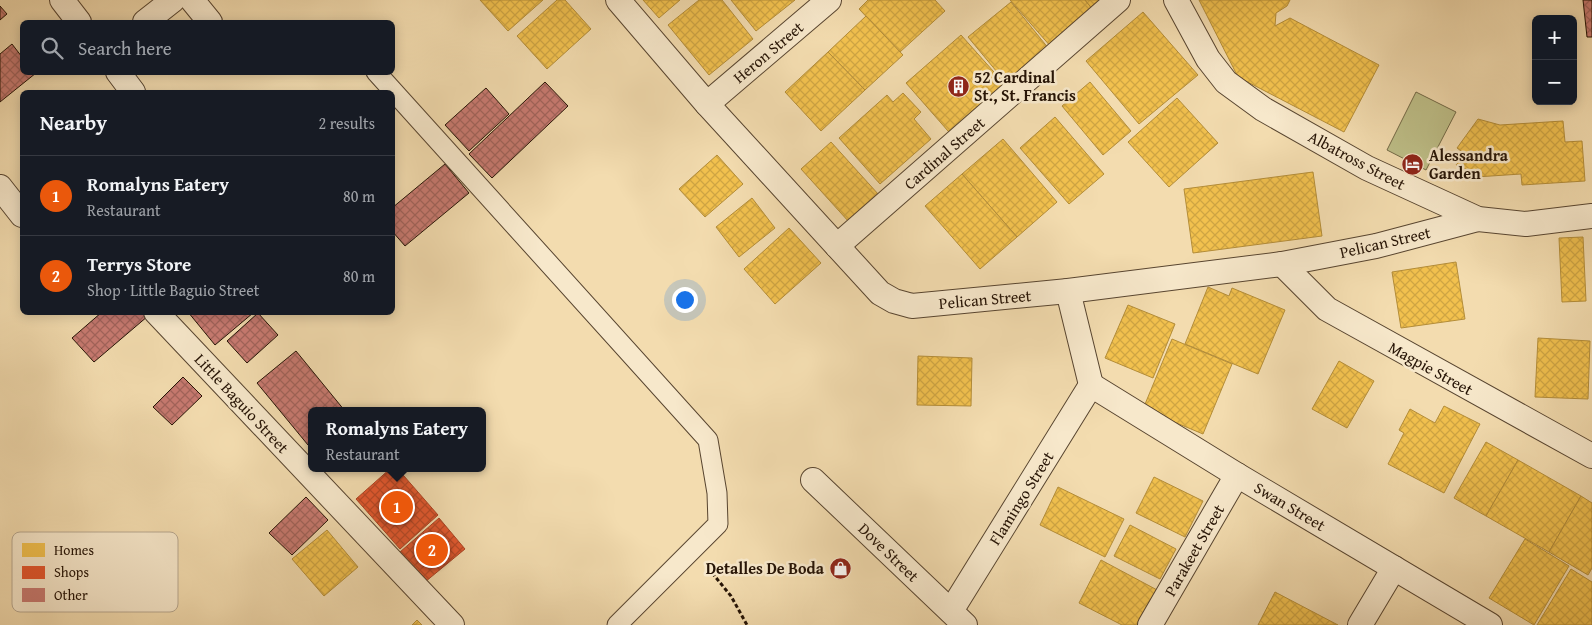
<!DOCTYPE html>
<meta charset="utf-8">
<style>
:root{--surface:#171b24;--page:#242831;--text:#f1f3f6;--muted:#9ea1a6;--line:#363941;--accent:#ea580c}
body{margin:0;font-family:"Gentium Book Plus",serif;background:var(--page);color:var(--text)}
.controls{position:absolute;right:15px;top:15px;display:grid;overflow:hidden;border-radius:8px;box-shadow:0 2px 12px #0003}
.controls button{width:45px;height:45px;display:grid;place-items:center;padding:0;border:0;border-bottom:1px solid var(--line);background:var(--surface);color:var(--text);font:25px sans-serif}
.you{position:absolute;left:684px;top:299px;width:18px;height:18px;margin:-12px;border:4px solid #fff;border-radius:50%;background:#1a73e8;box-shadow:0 0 0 8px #1a73e833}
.badge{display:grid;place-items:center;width:32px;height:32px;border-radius:50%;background:var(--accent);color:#fff;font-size:16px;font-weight:700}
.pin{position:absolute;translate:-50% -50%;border:2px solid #fff;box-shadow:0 1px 5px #0006}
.popup{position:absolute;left:308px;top:407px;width:178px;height:65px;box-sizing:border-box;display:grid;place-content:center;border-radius:8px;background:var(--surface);filter:drop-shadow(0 1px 4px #0005);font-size:16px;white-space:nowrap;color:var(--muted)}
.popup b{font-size:19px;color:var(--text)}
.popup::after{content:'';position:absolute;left:50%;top:100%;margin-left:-10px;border:10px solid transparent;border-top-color:var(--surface)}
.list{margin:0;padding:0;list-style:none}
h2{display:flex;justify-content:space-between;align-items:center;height:65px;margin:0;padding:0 20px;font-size:21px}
h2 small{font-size:16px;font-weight:400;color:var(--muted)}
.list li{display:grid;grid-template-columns:32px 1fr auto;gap:15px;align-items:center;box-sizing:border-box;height:80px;padding:0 20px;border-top:1px solid var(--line)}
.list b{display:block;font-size:19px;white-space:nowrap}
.list p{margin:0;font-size:16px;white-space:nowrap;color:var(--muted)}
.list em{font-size:16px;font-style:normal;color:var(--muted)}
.icon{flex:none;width:28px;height:28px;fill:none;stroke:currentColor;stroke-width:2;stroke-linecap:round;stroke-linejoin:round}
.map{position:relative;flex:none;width:1592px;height:625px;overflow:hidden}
.search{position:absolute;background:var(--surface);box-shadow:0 2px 12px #0003;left:20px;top:20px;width:375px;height:55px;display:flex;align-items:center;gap:12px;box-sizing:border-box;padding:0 18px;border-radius:8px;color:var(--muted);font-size:19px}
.panel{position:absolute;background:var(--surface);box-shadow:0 2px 12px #0003;left:20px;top:90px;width:375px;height:225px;border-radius:8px}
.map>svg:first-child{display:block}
</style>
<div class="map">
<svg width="1592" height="625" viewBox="0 0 1592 625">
<defs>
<pattern id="homes-cross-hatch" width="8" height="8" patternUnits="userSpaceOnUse" patternTransform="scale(1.25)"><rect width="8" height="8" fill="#f2c14e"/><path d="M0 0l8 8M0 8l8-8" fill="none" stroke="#cfa543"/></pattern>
<pattern id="shops-cross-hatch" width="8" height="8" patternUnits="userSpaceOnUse" patternTransform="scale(1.25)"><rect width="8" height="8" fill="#e4572e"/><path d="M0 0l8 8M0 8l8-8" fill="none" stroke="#b94725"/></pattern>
<pattern id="building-cross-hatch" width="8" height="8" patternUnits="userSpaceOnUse" patternTransform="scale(1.25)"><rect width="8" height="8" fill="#c87a71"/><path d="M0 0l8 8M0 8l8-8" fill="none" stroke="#a2635b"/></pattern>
</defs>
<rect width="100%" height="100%" fill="#f3dcaf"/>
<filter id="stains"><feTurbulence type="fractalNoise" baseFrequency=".004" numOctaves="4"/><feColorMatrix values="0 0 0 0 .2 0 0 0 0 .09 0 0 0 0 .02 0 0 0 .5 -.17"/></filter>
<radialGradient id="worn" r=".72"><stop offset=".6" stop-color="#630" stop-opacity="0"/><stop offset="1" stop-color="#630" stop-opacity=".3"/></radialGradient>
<polygon fill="#bebf88" stroke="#726946" points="1416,92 1456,112 1426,170 1387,150"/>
<g fill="url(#homes-cross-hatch)" stroke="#b48d38">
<polygon points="480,0 543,0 508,31"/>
<polygon points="557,0 565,0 591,29 547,69 517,36"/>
<polygon points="643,0 680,0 659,18"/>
<polygon points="699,0 722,0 753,39 709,75 668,25"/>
<polygon points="731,0 795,0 756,31"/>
<polygon points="868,0 935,0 945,11 900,52 859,9"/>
<polygon points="1010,0 1085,0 1094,11 1052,48"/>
<polygon points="1085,0 1102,0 1094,11"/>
<polygon points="1199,0 1290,0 1287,6 1276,13 1275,26 1290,18 1379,65 1344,132 1238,77"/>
<polygon points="1011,2 1049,49 1007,84 968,37"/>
<polygon points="1143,12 1198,75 1139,124 1086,61"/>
<polygon points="866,16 903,55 865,90 828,52"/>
<polygon points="961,35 1010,90 955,139 906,83"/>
<polygon points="828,52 865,90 821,131 785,92"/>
<polygon points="1090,82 1131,131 1103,155 1062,106"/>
<polygon points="903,93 921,112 914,119 931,139 880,184 839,138 887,95 893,102"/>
<polygon points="1177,98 1218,143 1169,187 1128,142"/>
<polygon points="1055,117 1104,174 1069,204 1020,148"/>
<polygon points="1478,119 1500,125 1563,121 1565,142 1582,141 1585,181 1522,185 1521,174 1476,177 1475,173 1456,165 1465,154 1457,148"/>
<polygon points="1003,139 1057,202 1017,237 962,174"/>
<polygon points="831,142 879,195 849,222 801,169"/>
<polygon points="717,155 743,184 705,217 679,189"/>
<polygon points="1313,172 1322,236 1193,253 1184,189"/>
<polygon points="962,174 1017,237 980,269 925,206"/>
<polygon points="752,198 775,228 739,257 716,227"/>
<polygon points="789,228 821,263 775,304 744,269"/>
<polygon points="1583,237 1586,301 1562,302 1559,238"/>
<polygon points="1456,262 1465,319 1401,328 1392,272"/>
<polygon points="1208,287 1229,296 1232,288 1285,310 1258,374 1185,344"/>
<polygon points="1128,305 1175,324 1153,378 1105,358"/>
<polygon points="1538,338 1590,341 1588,399 1535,397"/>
<polygon points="1172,339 1232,364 1203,434 1143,409"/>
<polygon points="918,356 972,358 971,406 917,405"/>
<polygon points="1339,361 1374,381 1347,428 1312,409"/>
<polygon points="1444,406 1480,424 1444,493 1388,464 1404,433 1399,430 1410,409 1435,423"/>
<polygon points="1486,442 1518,460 1486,516 1454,498"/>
<polygon points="1518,460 1581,496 1549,552 1486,516"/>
<polygon points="1154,477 1203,501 1185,537 1136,513"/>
<polygon points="1058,487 1124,519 1105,557 1040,525"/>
<polygon points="1581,496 1592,503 1592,568 1588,575 1549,552"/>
<polygon points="1130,525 1176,549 1160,579 1114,556"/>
<polygon points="327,530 358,567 324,596 292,559"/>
<polygon points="1525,539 1569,566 1534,625 1489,598"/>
<polygon points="1101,560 1159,591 1142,625 1122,625 1079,603"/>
<polygon points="1571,569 1592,582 1592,625 1537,625"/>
<polygon points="1275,592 1338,625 1258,625"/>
<polygon points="417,620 422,625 412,625"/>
</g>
<g fill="url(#shops-cross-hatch)" stroke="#ab4322">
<polygon points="391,468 397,468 438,515 400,549 356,499"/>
<polygon points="439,518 465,549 425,582 400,552"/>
</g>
<g fill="url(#building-cross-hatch)" stroke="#251305">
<polygon points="1583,0 1592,0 1592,37 1587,37"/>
<polygon points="0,6 7,14 0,20"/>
<polygon points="12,44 22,57 22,72 36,73 0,102 0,54"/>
<polygon points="545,82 568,106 492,178 469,154"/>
<polygon points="486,88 509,114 469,151 445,125"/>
<polygon points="445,164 469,193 405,246 392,231 392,208"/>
<polygon points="102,312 146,312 148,316 94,362 72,338"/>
<polygon points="188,312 253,312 253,313 215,345"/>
<polygon points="258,313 278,335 247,363 227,341"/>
<polygon points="296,351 345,411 312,411 312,442 308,445 257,383"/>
<polygon points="183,377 202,396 172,425 153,407"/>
<polygon points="306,497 328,520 292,555 269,533"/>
</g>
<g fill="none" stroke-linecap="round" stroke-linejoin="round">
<defs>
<polyline id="pedestrian" points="376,72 708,440 717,493 718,524 617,625"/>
<g id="minor">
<polyline points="62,0 79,22"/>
<polyline points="192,0 210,22"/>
<polyline points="618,0 707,104 880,293 894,301 912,306 1068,291 1282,264 1376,246 1478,219"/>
<polyline points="1176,0 1208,59 1226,82 1263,109 1367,168 1478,219 1526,224 1592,216"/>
<polyline points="145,22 173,0"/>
<polyline points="118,72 133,92"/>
<polyline points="707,104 829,0"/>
<polyline points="0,187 22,215"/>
<polyline points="837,246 1118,0"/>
<polyline points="1282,264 1327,309 1592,456"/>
<polyline points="1068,291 1091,385"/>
<polyline points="156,312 452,625"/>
<polyline points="1091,385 1237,475 1490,625"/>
<polyline points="813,480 965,625"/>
<polyline points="951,611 1091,385"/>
<polyline points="1150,625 1237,475"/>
<polyline points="1360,625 1394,568"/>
</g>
</defs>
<use href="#pedestrian" stroke="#584530" stroke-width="21"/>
<use href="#minor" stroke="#584530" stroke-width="26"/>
<polyline stroke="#251305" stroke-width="3" stroke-dasharray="4 2.5" stroke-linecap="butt" points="708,568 731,596 747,625"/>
<use href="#pedestrian" stroke="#f7e8cb" stroke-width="19"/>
<use href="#minor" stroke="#f7e8cb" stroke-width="24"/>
</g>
<defs>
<symbol id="building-disc" viewBox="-11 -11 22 22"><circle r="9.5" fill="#8f2418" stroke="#f7e8cb"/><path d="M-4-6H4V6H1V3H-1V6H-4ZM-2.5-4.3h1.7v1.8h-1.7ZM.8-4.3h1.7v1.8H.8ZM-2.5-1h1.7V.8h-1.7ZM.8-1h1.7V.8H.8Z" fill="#fff"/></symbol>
<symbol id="hotel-disc" viewBox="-11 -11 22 22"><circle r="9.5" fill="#8f2418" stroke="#f7e8cb"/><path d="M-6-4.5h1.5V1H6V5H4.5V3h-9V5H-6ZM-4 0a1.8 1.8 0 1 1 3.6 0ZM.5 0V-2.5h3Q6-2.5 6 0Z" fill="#fff"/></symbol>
<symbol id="shop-disc" viewBox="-11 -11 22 22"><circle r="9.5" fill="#8f2418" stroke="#f7e8cb"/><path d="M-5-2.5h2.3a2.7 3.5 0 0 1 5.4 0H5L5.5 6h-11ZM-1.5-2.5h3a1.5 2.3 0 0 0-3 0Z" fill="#fff"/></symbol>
</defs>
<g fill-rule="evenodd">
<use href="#building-disc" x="946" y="74" width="25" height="25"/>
<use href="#hotel-disc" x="1400" y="152" width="25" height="25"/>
<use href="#shop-disc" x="828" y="556" width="25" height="25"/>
</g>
<g text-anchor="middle" stroke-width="5" stroke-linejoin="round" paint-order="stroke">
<g font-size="16" fill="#251305" stroke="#f7e8cb">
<text transform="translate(768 52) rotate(-40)" y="6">Heron Street</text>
<text transform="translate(944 153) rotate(-41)" y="6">Cardinal Street</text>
<text transform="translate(1357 160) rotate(28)" y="6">Albatross Street</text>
<text transform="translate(1385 242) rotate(-13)" y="6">Pelican Street</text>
<text transform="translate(985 299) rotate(-5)" y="6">Pelican Street</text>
<text transform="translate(1431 368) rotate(29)" y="6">Magpie Street</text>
<text transform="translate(242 403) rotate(47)" y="6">Little Baguio Street</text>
<text transform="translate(1021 498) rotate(-58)" y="6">Flamingo Street</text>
<text transform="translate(1290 506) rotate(31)" y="6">Swan Street</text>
<text transform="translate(1194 550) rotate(-60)" y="6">Parakeet Street</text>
<text transform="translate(889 552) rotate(44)" y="6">Dove Street</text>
</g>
<g font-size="16" font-weight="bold" fill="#251305" stroke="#f7e8cb" text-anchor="start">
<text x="974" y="83">52 Cardinal<tspan x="974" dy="18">St., St. Francis</tspan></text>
<text x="1429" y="161">Alessandra<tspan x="1429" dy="18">Garden</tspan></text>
<text x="824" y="574" text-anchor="end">Detalles De Boda</text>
</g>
</g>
<rect x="12" y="532" width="166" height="80" rx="8" fill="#f7e8cb" stroke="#b8a890" stroke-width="1"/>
<rect x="22" y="543" width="23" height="14" fill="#f2c14e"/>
<rect x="22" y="566" width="23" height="13" fill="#e4572e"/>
<rect x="22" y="588" width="23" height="14" fill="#c87a71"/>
<g font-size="14" fill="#251305">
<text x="54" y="555">Homes</text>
<text x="54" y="577">Shops</text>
<text x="54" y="600">Other</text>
</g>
<rect width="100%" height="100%" filter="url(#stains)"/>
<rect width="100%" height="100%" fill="url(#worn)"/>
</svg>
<div class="controls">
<button>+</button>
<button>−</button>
</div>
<div class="you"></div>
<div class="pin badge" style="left:397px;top:507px">1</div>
<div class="popup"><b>Romalyns Eatery</b>Restaurant</div>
<div class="pin badge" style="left:432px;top:550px">2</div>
<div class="search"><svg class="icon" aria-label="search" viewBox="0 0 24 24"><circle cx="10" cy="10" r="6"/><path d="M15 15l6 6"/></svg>Search here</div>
<section class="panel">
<h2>Nearby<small>2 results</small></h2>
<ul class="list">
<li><span class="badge">1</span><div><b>Romalyns Eatery</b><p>Restaurant</p></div><em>80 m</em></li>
<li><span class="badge">2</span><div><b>Terrys Store</b><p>Shop · Little Baguio Street</p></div><em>80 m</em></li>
</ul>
</section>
</div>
